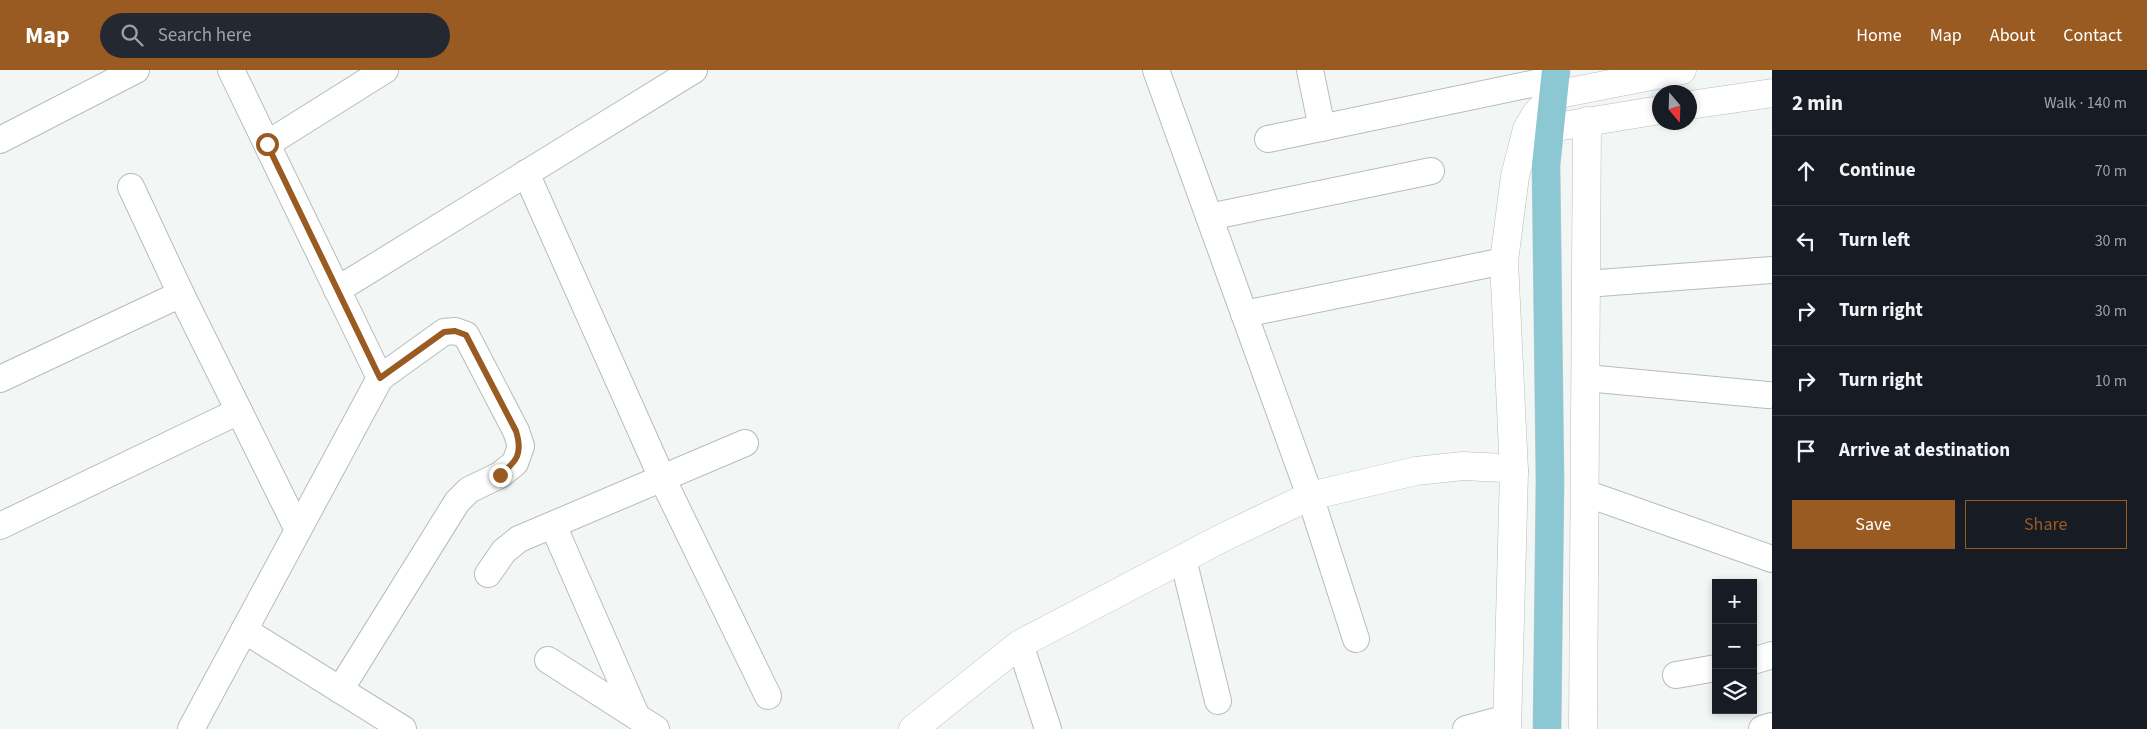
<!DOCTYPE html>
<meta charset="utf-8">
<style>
:root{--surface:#171b24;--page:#242831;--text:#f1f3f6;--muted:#9ea1a6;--line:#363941;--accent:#9a5b22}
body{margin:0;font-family:"Source Sans 3",sans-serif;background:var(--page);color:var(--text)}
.controls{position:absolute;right:15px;bottom:15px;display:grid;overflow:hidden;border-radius:0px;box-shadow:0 2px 8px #0003}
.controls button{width:45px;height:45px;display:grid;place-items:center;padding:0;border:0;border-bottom:1px solid var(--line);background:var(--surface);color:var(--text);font:25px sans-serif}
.compass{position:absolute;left:1652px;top:15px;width:45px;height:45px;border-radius:50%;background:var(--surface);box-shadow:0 2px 8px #0003;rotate:161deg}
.stop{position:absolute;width:15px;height:15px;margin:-11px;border:4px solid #9a5b22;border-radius:50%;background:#fff}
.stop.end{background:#9a5b22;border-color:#fff;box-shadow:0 1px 5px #0008}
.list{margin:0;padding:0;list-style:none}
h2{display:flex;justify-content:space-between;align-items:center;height:65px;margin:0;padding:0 20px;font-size:21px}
h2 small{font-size:16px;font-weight:400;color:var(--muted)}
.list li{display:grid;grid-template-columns:32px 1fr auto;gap:15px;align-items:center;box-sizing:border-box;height:70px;padding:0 20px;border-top:1px solid var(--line)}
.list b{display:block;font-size:19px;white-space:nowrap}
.list em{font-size:16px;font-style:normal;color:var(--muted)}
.actions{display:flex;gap:10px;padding:15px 20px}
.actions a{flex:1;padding:11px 0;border:1px solid var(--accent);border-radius:0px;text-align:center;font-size:18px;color:var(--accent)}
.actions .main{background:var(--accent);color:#fff}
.icon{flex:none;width:28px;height:28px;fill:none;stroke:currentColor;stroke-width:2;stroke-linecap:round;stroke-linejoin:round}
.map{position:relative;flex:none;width:1772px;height:659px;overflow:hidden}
header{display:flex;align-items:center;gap:30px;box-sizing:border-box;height:70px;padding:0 25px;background:var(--accent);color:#fff}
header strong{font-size:24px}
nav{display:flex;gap:28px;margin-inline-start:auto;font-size:18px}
.search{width:350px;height:45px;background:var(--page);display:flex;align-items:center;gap:12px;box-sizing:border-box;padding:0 18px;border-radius:28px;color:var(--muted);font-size:19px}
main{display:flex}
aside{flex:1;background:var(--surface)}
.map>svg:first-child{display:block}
</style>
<header>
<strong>Map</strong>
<div class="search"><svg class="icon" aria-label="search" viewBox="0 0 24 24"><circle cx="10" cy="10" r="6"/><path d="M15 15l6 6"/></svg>Search here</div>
<nav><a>Home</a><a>Map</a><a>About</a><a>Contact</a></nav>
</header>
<main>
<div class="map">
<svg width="1772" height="659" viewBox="0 0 1772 659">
<rect width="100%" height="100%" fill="#f2f7f6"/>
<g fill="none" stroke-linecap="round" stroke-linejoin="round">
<defs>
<g id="street">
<polyline points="1156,0 1310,426 1356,569"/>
<polyline points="1310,0 1322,58"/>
<polyline points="1268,69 1555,9"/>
<polyline points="0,70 136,0"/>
<polyline points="267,74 385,0"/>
<polyline points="526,103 662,408 768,626"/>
<polyline points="131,117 181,224 298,460"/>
<polyline points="1209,147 1431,101"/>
<polyline points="1586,214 1772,200"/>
<polyline points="337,220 694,0"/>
<polyline points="1244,244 1504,191"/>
<polyline points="1586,308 1768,325"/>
<polyline points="0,309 181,224"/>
<polyline points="1585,423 1772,489"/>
<polyline points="553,455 637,647"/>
<polyline points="0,456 239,341"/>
<polyline points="1183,489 1218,631"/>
<polyline points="488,504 504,481 519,469 745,373"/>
<polyline points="244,560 403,659"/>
<polyline points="1020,574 1048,659"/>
<polyline points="548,590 656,659"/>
<polyline points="1753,591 1772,585"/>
<polyline points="1676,605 1716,598"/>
<polyline points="340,620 457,432 469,420 500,405 515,393 521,376 516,361 466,265 455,261 444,262 380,308"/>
<polyline points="191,659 380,308 231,0"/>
<polyline points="1466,659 1507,648"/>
<polyline points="1762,659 1772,656"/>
</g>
<g id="secondary">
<polyline points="1690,35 1772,23"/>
<polyline points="1550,58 1660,40"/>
<polyline points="913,659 1020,574 1224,467 1310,426 1416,401 1463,396 1505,398 1514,401"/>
<polyline points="1507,659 1514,401 1504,191 1515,106 1527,59 1536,44 1554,25 1682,0"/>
<polyline points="1583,659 1587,51"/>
</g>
<polyline id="primary" points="1547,659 1550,411 1546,95 1556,0"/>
</defs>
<use href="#street" stroke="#b7bcbb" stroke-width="28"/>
<use href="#secondary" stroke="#b7bcbb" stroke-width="29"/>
<use href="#primary" stroke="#d1d1d1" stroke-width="29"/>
<use href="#street" stroke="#fff" stroke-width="26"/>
<use href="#secondary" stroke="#fff" stroke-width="28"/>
<use href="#primary" stroke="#8cc8d4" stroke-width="28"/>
</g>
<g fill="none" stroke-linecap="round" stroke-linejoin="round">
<path stroke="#9a5b22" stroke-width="6" d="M267,74L380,308L444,262L455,261L466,265L516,361C523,384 517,391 500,405"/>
</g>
</svg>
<div class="controls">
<button>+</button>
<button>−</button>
<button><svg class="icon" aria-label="layers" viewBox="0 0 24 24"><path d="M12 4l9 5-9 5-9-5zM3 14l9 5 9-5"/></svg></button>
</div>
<svg class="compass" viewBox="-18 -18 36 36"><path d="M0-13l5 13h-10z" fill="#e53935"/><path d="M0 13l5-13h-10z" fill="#9ea1a6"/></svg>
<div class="stop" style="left:267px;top:74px"></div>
<div class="stop end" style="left:500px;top:405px"></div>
</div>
<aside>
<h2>2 min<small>Walk · 140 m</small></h2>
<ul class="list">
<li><svg class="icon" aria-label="ahead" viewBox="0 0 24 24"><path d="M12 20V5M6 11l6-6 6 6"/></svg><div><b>Continue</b></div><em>70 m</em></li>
<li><svg class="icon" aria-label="left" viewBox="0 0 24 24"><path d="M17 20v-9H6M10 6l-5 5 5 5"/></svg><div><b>Turn left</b></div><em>30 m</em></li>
<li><svg class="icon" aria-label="right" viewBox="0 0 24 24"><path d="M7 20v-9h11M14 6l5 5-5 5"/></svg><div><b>Turn right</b></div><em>30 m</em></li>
<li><svg class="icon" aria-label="right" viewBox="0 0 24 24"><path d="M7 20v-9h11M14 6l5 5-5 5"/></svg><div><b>Turn right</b></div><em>10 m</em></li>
<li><svg class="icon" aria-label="arrive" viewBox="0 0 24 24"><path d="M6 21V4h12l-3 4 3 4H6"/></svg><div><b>Arrive at destination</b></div></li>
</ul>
<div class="actions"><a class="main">Save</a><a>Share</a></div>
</aside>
</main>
